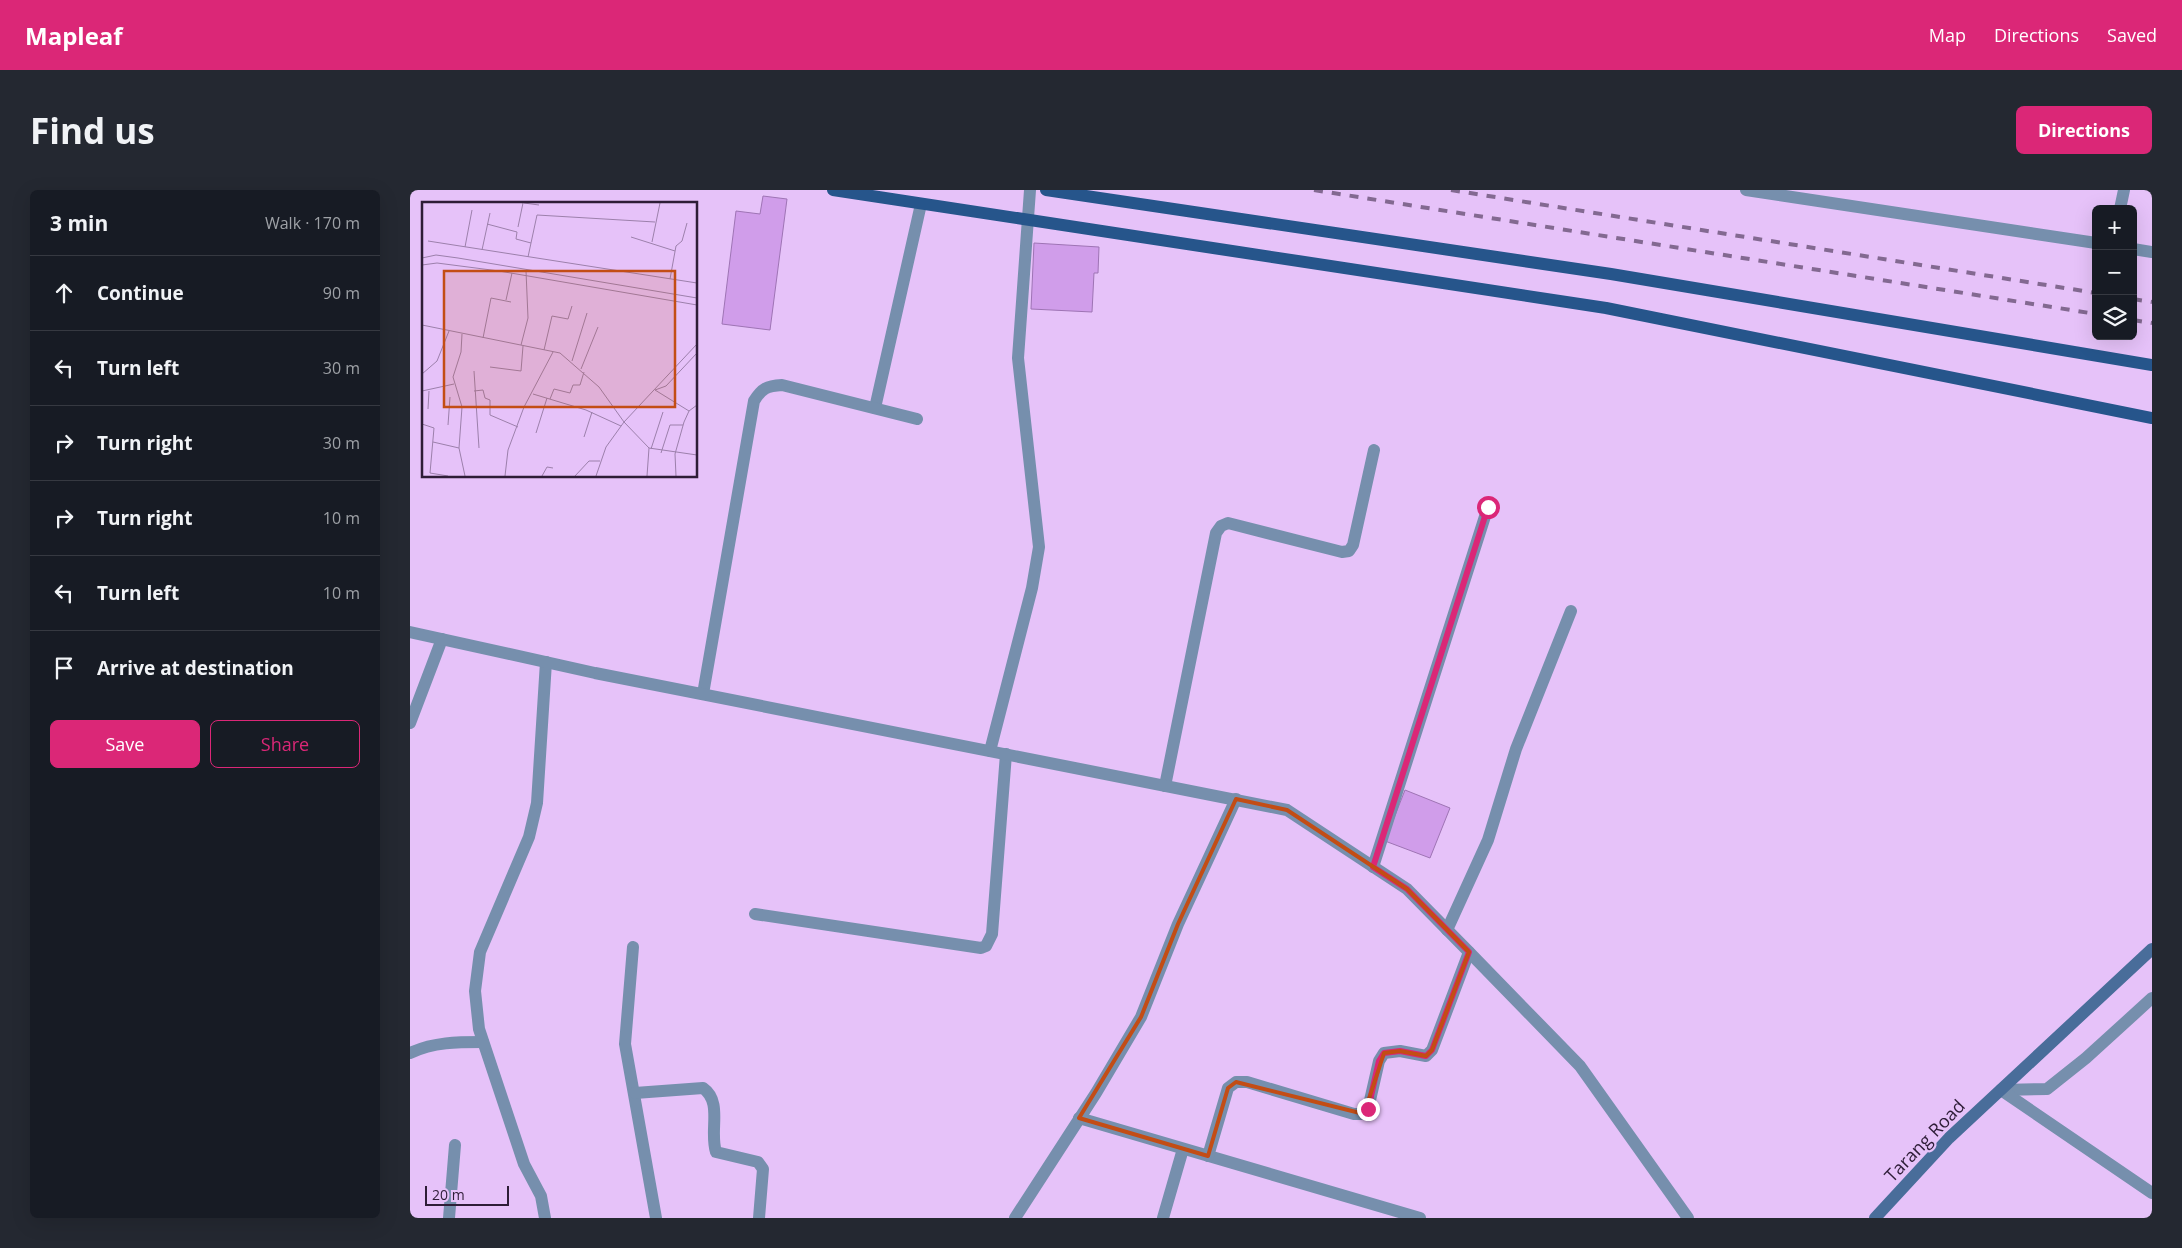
<!DOCTYPE html>
<meta charset="utf-8">
<style>
:root{--surface:#171b24;--page:#242831;--text:#f1f3f6;--muted:#9ea1a6;--line:#363941;--accent:#db2777}
body{margin:0;font-family:"Open Sans",sans-serif;background:var(--page);color:var(--text)}
.controls{position:absolute;right:15px;top:15px;display:grid;overflow:hidden;border-radius:8px;box-shadow:0 5px 20px #0002}
.controls button{width:45px;height:45px;display:grid;place-items:center;padding:0;border:0;border-bottom:1px solid var(--line);background:var(--surface);color:var(--text);font:25px sans-serif}
.scale{position:absolute;left:15px;bottom:12px;width:84px;box-sizing:border-box;padding-left:5px;border:2px solid #2e1d37;border-top:0;font-size:14px;line-height:18px;white-space:nowrap;color:#2e1d37;-webkit-text-stroke:4px #e6c2f9;paint-order:stroke}
.stop{position:absolute;width:15px;height:15px;margin:-11px;border:4px solid #db2777;border-radius:50%;background:#fff}
.stop.end{background:#db2777;border-color:#fff;box-shadow:0 1px 5px #0008}
.list{margin:0;padding:0;list-style:none}
h2{display:flex;justify-content:space-between;align-items:center;height:65px;margin:0;padding:0 20px;font-size:21px}
h2 small{font-size:16px;font-weight:400;color:var(--muted)}
.list li{display:grid;grid-template-columns:32px 1fr auto;gap:15px;align-items:center;box-sizing:border-box;height:75px;padding:0 20px;border-top:1px solid var(--line)}
.list b{display:block;font-size:19px;white-space:nowrap}
.list em{font-size:16px;font-style:normal;color:var(--muted)}
.actions{display:flex;gap:10px;padding:15px 20px}
.actions a{flex:1;padding:11px 0;border:1px solid var(--accent);border-radius:8px;text-align:center;font-size:18px;color:var(--accent)}
.actions .main{background:var(--accent);color:#fff}
.icon{flex:none;width:28px;height:28px;fill:none;stroke:currentColor;stroke-width:2;stroke-linecap:round;stroke-linejoin:round}
.map{position:relative;flex:none;width:1742px;height:1028px;overflow:hidden;border-radius:8px}
header{display:flex;align-items:center;gap:30px;box-sizing:border-box;height:70px;padding:0 25px;background:var(--accent);color:#fff}
header strong{font-size:24px}
nav{display:flex;gap:28px;margin-inline-start:auto;font-size:18px}
.intro{display:flex;align-items:center;justify-content:space-between;box-sizing:border-box;height:120px;padding:0 30px}
h1{margin:0;font-size:35px}
.button{padding:12px 22px;border-radius:8px;background:var(--accent);color:#fff;font-size:18px;font-weight:700}
main{display:flex;gap:30px;padding:0 30px}
aside{flex:1;background:var(--surface);border-radius:8px;box-shadow:0 5px 20px #0002}
.map>svg:first-child{display:block}
</style>
<header>
<strong>Mapleaf</strong>
<nav><a>Map</a><a>Directions</a><a>Saved</a></nav>
</header>
<div class="intro"><h1>Find us</h1><a class="button">Directions</a></div>
<main>
<aside>
<h2>3 min<small>Walk · 170 m</small></h2>
<ul class="list">
<li><svg class="icon" aria-label="ahead" viewBox="0 0 24 24"><path d="M12 20V5M6 11l6-6 6 6"/></svg><div><b>Continue</b></div><em>90 m</em></li>
<li><svg class="icon" aria-label="left" viewBox="0 0 24 24"><path d="M17 20v-9H6M10 6l-5 5 5 5"/></svg><div><b>Turn left</b></div><em>30 m</em></li>
<li><svg class="icon" aria-label="right" viewBox="0 0 24 24"><path d="M7 20v-9h11M14 6l5 5-5 5"/></svg><div><b>Turn right</b></div><em>30 m</em></li>
<li><svg class="icon" aria-label="right" viewBox="0 0 24 24"><path d="M7 20v-9h11M14 6l5 5-5 5"/></svg><div><b>Turn right</b></div><em>10 m</em></li>
<li><svg class="icon" aria-label="left" viewBox="0 0 24 24"><path d="M17 20v-9H6M10 6l-5 5 5 5"/></svg><div><b>Turn left</b></div><em>10 m</em></li>
<li><svg class="icon" aria-label="arrive" viewBox="0 0 24 24"><path d="M6 21V4h12l-3 4 3 4H6"/></svg><div><b>Arrive at destination</b></div></li>
</ul>
<div class="actions"><a class="main">Save</a><a>Share</a></div>
</aside>
<div class="map">
<svg width="1742" height="1028" viewBox="0 0 1742 1028">
<rect width="100%" height="100%" fill="#e6c2f9"/>
<g fill="#d09dea" stroke="#9e74b4">
<polygon points="353,6 377,9 360,140 312,134 326,21 350,24"/>
<polygon points="624,53 689,57 688,83 684,83 682,122 621,119"/>
<polygon points="995,600 1040,618 1020,668 975,651"/>
</g>
<g fill="none" stroke-linecap="round" stroke-linejoin="round">
<g stroke="#768fad" stroke-width="12">
<polyline points="1336,0 1686,53"/>
<polyline points="1710,19 1714,0"/>
<polyline points="1723,59 1742,62"/>
<polyline points="465,218 511,14"/>
<path d="M293,504L344,211C352,198 357,196 372,195L507,229"/>
<polyline points="0,533 32,449"/>
<polyline points="580,561 622,398 629,357 608,168 620,0"/>
<polyline points="755,596 806,343 811,336 818,333 932,362 939,361 943,355 964,260"/>
<polyline points="963,677 1078,317"/>
<polyline points="345,724 571,758 576,756 582,744 596,564"/>
<polyline points="1037,740 1078,650 1106,559 1161,421"/>
<polyline points="223,757 215,854 246,1028"/>
<path d="M0,863C24,852 47,852 73,852"/>
<polyline points="1591,900 1637,899 1676,868 1742,808"/>
<polyline points="1591,900 1742,1003"/>
<path d="M225,903L293,898C313,912 299,941 306,962L348,972L353,979L349,1028"/>
<polyline points="669,928 1010,1028"/>
<polyline points="798,966 818,898 826,892 837,892 944,924 954,924 958,919 969,871 974,863 990,861 1016,866 1022,860 1059,762"/>
<polyline points="39,1028 45,955"/>
<polyline points="135,1028 131,1006 114,974 69,839 65,801 70,762 119,647 127,613 136,472"/>
<polyline points="605,1028 686,903 731,827 768,734 826,609"/>
<polyline points="753,1028 773,959"/>
</g>
<polyline stroke="#768fad" stroke-width="12" points="0,442 185,483 877,620 997,699 1059,762 1170,876 1278,1028"/>
<polyline stroke="#496d9a" stroke-width="12" points="1465,1028 1539,948 1742,759"/>
<g stroke="#26558b" stroke-width="12">
<polyline points="423,0 1196,118 1742,228"/>
<polyline points="636,0 1201,84 1742,175"/>
</g>
<g stroke="#836991" stroke-width="4" stroke-dasharray="9 9" stroke-linecap="butt">
<polyline points="904,0 1686,124"/>
<polyline points="1041,0 1686,103"/>
<polyline points="1723,109 1742,112"/>
<polyline points="1723,130 1742,133"/>
</g>
</g>
<g fill="none" stroke-linecap="round" stroke-linejoin="round">
<polyline stroke="#db2777" stroke-width="6" points="958,919 969,871 974,863 990,861 1016,866 1022,860 1059,762 997,699 963,677 1078,317"/>
</g>
<path fill="none" stroke="#c34d15" stroke-width="4" stroke-linejoin="round" d="M826,609L877,620L997,699L1059,762L1022,860L1016,866L990,861L974,863L954,924L826,892L818,898L798,966L669,928L731,827L768,734Z"/>
<g text-anchor="middle" stroke-width="4.5" stroke-linejoin="round" paint-order="stroke">
<g font-size="18" fill="#2e1d37" stroke="#e6c2f9">
<text transform="translate(1515 951) rotate(-46)" y="6">Tarang Road</text>
</g>
</g>
<g transform="translate(12 12)">
<rect width="275" height="275" fill="#e6c2f9"/>
<path fill="none" stroke="#9c80ab" stroke-width="1" d="M102,1L117,3M65,22L95,30L94,37L109,41M96,25L101,1M209,35L253,49M6,39L275,81M230,40L238,1M43,45L50,8M60,48L68,11M106,55L115,13L233,20M0,56L14,53L36,56L275,96M0,63L15,61L77,69L275,103M248,77L254,44L260,39L265,21M84,98L90,71M0,123L138,151L177,185L202,220L227,246L275,253M40,132L39,150L31,175L40,205L37,246L43,274M61,136L69,96L89,100M99,143L106,116L104,69M122,148L130,114L146,117L150,104M150,159L165,111M68,165L99,169L101,144M159,167L176,125M52,169L57,246M0,172L15,159L27,129M233,188L244,184L275,151M233,188L267,209M0,189L32,182M52,189L61,188L63,196L68,198V213L96,225M111,192L164,208L199,224M128,197L132,187L148,191L151,183H158L162,170M6,207L7,189M0,222L12,226L8,271L26,274M26,223L28,195M114,231L125,196M162,235L170,210M11,240L37,246M229,247L241,210M239,251L248,223H261M83,274L86,248L102,205L131,150M120,274L125,265L131,266M153,274L167,259H178M174,274L184,245L202,220L275,142M225,274L227,246M254,274L253,252L262,220L267,209L275,203"/>
<path fill="#c34d15" fill-opacity="0.15" stroke="#c34d15" stroke-width="2.5" d="M22,69H253V205H22Z"/>
<rect width="275" height="275" fill="none" stroke="#2e1d37" stroke-width="2.5"/>
</g>
</svg>
<div class="controls">
<button>+</button>
<button>−</button>
<button><svg class="icon" aria-label="layers" viewBox="0 0 24 24"><path d="M12 4l9 5-9 5-9-5zM3 14l9 5 9-5"/></svg></button>
</div>
<div class="scale">20 m</div>
<div class="stop" style="left:1078px;top:317px"></div>
<div class="stop end" style="left:958px;top:919px"></div>
</div>
</main>
